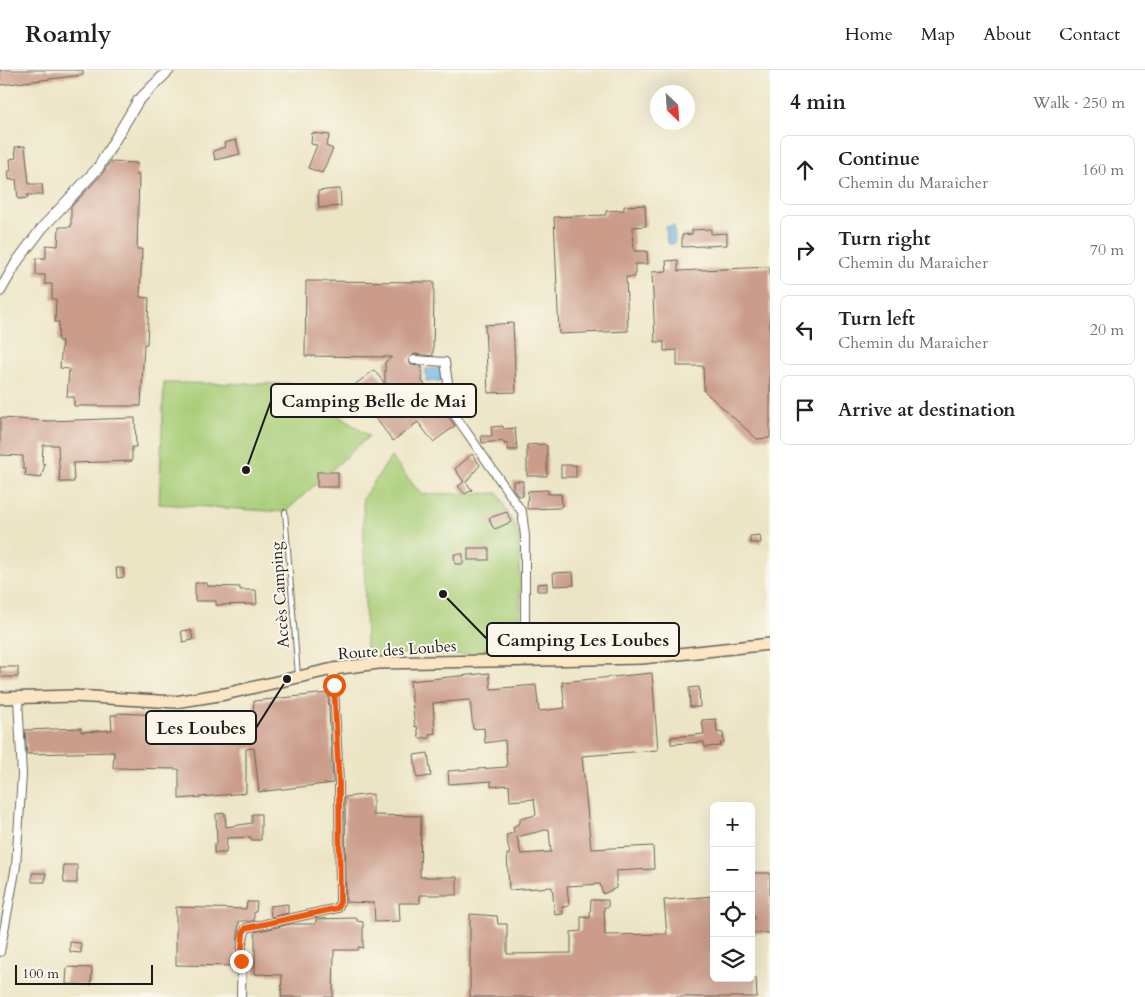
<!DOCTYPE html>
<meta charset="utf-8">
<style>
:root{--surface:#fff;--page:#f2f2f2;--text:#202124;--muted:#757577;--line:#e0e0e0}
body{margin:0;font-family:Cardo,serif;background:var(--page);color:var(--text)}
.controls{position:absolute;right:15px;bottom:15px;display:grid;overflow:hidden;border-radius:8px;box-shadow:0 5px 20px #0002}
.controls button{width:45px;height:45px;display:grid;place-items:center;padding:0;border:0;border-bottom:1px solid var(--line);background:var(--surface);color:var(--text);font:25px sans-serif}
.compass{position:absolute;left:650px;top:15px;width:45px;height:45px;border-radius:50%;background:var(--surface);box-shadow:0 5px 20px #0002;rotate:155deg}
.scale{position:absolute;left:15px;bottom:12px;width:138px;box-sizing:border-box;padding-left:5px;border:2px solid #1c1c1c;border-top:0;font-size:14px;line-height:18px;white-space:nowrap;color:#1c1c1c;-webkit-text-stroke:4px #fbf7ec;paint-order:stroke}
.stop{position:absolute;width:15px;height:15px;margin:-11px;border:4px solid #ea580c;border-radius:50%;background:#fff}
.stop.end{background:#ea580c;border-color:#fff;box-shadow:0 1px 5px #0008}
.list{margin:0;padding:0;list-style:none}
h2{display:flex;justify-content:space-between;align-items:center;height:65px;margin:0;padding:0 20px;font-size:21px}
h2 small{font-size:16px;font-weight:400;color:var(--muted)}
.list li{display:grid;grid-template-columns:32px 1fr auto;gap:15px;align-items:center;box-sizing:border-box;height:70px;margin:0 10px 10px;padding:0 10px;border:1px solid var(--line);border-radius:8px}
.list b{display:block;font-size:19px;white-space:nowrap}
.list p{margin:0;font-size:16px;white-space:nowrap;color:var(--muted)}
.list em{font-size:16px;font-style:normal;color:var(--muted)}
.icon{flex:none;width:28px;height:28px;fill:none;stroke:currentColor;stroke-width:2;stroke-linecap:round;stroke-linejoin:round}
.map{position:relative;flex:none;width:770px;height:927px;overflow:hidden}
header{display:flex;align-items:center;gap:30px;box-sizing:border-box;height:70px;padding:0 25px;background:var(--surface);border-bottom:1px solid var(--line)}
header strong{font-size:24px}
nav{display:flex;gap:28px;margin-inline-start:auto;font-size:18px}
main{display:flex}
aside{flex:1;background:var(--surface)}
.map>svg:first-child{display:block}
</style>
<header>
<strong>Roamly</strong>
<nav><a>Home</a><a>Map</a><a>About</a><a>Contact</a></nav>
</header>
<main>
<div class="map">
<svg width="770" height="927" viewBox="0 0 770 927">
<rect width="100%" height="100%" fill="#fbf7ec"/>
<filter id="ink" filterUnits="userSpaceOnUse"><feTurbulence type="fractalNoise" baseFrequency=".02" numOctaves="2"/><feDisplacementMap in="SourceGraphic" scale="10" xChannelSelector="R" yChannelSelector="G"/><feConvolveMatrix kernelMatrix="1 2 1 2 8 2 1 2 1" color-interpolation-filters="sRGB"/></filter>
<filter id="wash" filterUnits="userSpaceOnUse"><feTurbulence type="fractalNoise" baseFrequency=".0096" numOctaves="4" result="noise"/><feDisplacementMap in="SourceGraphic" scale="20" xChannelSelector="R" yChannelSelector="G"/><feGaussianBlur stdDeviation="1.12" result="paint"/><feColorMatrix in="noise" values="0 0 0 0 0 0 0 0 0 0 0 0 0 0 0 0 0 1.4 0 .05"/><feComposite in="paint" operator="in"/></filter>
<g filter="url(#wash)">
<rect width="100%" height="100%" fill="#ece5c5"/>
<g fill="#a7cd77" stroke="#62744a">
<polygon points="164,313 292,314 369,366 285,442 159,434"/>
<polygon points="391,387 421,424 498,423 519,465 521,585 366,584 363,428"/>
</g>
<g fill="#69b6e2" stroke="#42697f">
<polygon points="674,156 675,170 673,174 669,174 667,172 666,157"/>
<polygon points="426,299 441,299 442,311 426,311"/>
</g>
<g id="blocks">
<g fill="#cb9c8a" fill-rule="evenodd">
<polygon points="0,0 83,0 83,5 0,15"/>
<polygon points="312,63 330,65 326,76 333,79 322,103 308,98 317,75 311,74"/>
<polygon points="236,70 240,84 215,90 213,81 225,77 224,73"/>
<polygon points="25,76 29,114 42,114 43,125 27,125 28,128 18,129 16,109 9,110 8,101 11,101 10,89 16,88 15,77"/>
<polygon points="110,92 137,93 136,105 139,105 137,179 142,179 140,227 149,228 147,274 144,274 141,336 74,336 74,327 67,327 69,299 60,298 62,271 58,271 59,252 55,252 56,229 52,229 52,214 45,214 45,205 36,205 36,188 46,188 46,175 58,176 59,157 71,157 71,137 103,103"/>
<polygon points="336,119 340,119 341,136 319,138 318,121"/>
<polygon points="645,135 646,156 633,157 634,181 647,181 648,194 635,194 635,207 626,207 628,261 559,264 554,147 606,145 606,141 624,140 624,136"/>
<polygon points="711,159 711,164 727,163 727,175 682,177 682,165 692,164 692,160"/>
<polygon points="678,190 678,201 770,197 770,368 757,369 704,321 703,296 677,296 677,280 664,281 664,272 655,272 652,202 667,201 666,191"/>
<polygon points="306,211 434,212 433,286 414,284 408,290 411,295 422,296 422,311 455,356 433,372 418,352 393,371 352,317 374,300 385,314 385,292 392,287 305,286"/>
<polygon points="513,253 516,322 488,323 485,255"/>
<polygon points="0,348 48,351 135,348 136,377 132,377 132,391 73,393 74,412 60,412 58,375 43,375 42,393 45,394 41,408 25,406 26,399 23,399 23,386 0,385"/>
<polygon points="503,356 503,359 515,358 517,380 508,380 508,374 504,374 504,371 482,373 481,366 492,366 491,357"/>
<polygon points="544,374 547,376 547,406 527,406 527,375"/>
<polygon points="472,384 480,395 466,412 472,420 465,424 458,416 464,412 455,399"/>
<rect x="561" y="395" width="15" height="12"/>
<rect x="317" y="402" width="21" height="15"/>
<polygon points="513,411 523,411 523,426 518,426 513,419"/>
<polygon points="548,420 548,424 561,424 562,436 559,438 527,439 528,421"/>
<polygon points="507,442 511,452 495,459 492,456 489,448"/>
<polygon points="760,465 761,473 750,473 750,466"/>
<rect x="468" y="478" width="21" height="12"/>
<polygon points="454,484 463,484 463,494 455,494"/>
<polygon points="116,498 123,498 124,507 117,508"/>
<polygon points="573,502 574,515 554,516 553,503"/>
<polygon points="195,513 207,513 207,516 240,517 240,520 256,520 257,534 216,535 216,531 195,531"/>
<polygon points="547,513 547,521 537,521 537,514"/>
<polygon points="191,560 193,570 183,572 181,561"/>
<rect x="0" y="597" width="18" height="10"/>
<path d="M489,603L491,619L536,615L539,641L565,638L562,612L652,603L658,680L582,686L591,779L653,776L654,799L616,801V818L603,824L600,814L567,816L569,836L562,837L563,844L555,845L552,817L509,820L507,784H510L506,765L514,763L513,757L520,753V749L536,745L534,729L510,731L509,715L491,717V711L449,714L448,701L507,697L505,670L485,673L484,658L473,659L470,630L433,633L435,663L429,664L430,668H419L417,656L415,657L410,611ZM549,759L551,782L521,784L517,767Z"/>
<polygon points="699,617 700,637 690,637 689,618"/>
<polygon points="328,623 333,713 259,722 254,678 246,679 246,723 179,729 179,699 113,698 114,682 27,684 25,660 81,658 81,662 112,660 111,645 117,645 118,643 180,646 179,664 240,658 239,644 253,643 254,631"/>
<polygon points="716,649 717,662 723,663 724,673 720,673 721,676 705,677 704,672 671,674 671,667 704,664 702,650"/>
<polygon points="428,683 431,706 417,708 414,685"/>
<polygon points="373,724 373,745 421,746 420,807 457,807 457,825 420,825 420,833 399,833 400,851 375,852 374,833 346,832 345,727"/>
<polygon points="225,743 226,757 252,753 252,744 261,744 261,770 251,770 251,767 227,768 226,783 214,783 214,774 217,774 216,744"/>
<polygon points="63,795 77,795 77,813 64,813"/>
<polygon points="32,803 46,803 45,812 32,812"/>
<polygon points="753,803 770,803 770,863 751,863 751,849 755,849 751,831"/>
<polygon points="714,826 714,908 756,908 757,927 470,927 470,844 497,846 498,854 507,854 507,884 571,883 571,862 581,861 581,847 590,848 591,830 608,830 608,837 604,837 605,865 667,864 664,830"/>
<polygon points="247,832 257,832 256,842 254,842 254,851 239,851 236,896 176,895 176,837 246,839"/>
<polygon points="288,834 288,843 271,847 270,836"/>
<polygon points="357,848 357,851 363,852 363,878 358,877 358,880 334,880 333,927 281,927 282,905 255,904 255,862 291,854 316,854 316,849"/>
<polygon points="70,872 81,873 81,883 70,882"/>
<polygon points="67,897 92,898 91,915 66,914"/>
</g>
</g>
</g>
<g filter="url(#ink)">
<use href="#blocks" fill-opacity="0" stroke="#656257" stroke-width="1"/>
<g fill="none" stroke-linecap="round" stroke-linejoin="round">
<defs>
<polyline id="service" points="285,442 298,606"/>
<g id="minor">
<polyline points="414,290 445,292 452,341 522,442 525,466 525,590"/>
<polyline points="0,882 16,796 22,705 18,628"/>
<polyline points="241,927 242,873 246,858 338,838 340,831 339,713 333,599"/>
</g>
<polyline id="tertiary" points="0,221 18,190 43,157 98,98 138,31 169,0"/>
<polyline id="secondary" points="0,628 74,626 175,632 225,624 333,599 378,593 642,588 770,574"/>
</defs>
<use href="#service" stroke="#656257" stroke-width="6"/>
<use href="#minor" stroke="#656257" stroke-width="10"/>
<use href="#tertiary" stroke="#656257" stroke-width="12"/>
<use href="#secondary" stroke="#656257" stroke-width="14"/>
<use href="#service" stroke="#fff" stroke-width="4"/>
<use href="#minor" stroke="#fff" stroke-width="8"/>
<use href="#tertiary" stroke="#fff" stroke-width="10"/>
<use href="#secondary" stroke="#fbe6c3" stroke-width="11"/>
</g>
</g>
<g fill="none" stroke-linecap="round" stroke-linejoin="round" filter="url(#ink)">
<polyline stroke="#ea580c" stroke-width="6" points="241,891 243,863 246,858 338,838 340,831 339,713 334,615"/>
</g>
<g text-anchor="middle" stroke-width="4" stroke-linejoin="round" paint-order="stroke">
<g font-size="16" fill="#1c1c1c" stroke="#fbf7ec">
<text transform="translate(279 525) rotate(-94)" y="6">Accès Camping</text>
<text transform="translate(397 579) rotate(-4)" y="6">Route des Loubes</text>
</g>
</g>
<path fill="none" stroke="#1c1c1c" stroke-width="2" d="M246 400L271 331M443 524L487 569M287 609L256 658"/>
<g fill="#1c1c1c" stroke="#fbf7ec" stroke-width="2">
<circle cx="246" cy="400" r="5"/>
<circle cx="443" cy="524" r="5"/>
<circle cx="287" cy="609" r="5"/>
</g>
<g fill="#fbf7ec" stroke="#1c1c1c" stroke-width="2">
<rect x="271" y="314" width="205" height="33" rx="5"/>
<rect x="487" y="553" width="192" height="33" rx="5"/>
<rect x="146" y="641" width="110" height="33" rx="5"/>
</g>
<g font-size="18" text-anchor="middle" font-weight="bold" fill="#1c1c1c">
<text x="374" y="337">Camping Belle de Mai</text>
<text x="583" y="576">Camping Les Loubes</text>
<text x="201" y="664">Les Loubes</text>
</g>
</svg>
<div class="controls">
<button>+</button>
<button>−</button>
<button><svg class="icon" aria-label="locate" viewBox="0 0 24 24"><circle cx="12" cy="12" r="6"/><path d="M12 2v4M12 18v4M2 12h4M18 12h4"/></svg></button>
<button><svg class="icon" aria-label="layers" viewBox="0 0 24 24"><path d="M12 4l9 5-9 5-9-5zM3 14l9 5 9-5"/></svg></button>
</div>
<svg class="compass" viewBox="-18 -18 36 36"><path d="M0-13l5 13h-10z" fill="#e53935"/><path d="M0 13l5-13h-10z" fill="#757577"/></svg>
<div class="scale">100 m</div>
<div class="stop" style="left:334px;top:615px"></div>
<div class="stop end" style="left:241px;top:891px"></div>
</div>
<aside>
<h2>4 min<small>Walk · 250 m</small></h2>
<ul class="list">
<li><svg class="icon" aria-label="ahead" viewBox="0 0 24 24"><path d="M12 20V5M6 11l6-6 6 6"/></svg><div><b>Continue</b><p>Chemin du Maraîcher</p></div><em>160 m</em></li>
<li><svg class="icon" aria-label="right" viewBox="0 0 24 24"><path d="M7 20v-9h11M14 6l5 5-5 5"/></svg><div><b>Turn right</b><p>Chemin du Maraîcher</p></div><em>70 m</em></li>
<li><svg class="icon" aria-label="left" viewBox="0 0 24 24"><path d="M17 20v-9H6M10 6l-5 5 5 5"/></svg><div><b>Turn left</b><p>Chemin du Maraîcher</p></div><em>20 m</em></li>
<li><svg class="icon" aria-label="arrive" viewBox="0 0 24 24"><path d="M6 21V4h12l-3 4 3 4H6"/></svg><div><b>Arrive at destination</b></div></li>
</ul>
</aside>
</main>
